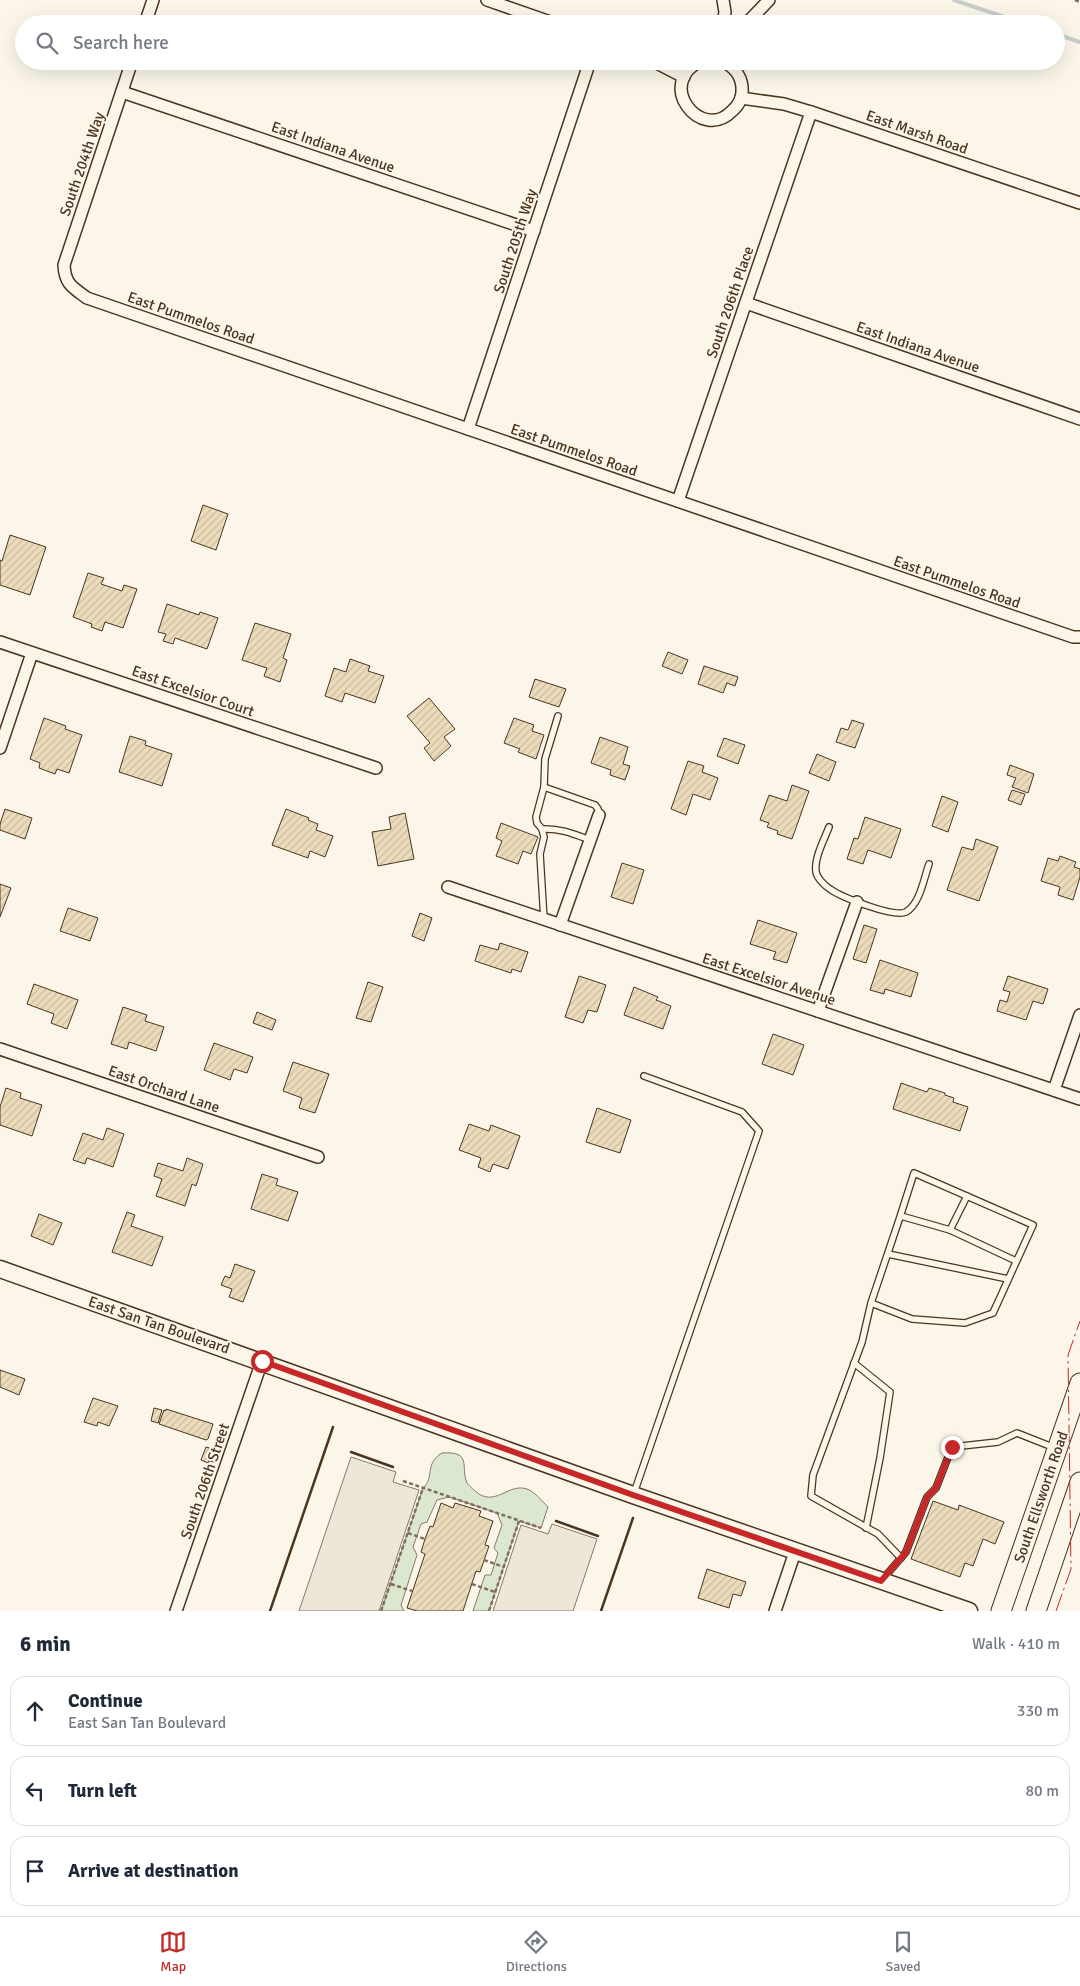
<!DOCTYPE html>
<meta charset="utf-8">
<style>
:root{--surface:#fff;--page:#f2f2f3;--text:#1f2937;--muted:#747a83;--line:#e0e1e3;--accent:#c62828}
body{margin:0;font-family:Signika,sans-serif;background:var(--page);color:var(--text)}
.stop{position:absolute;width:15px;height:15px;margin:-11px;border:4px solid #c62828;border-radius:50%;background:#fff}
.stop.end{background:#c62828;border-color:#fff;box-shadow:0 1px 5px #0008}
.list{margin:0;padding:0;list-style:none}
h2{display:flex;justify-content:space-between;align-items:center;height:65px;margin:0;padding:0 20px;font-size:21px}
h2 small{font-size:16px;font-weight:400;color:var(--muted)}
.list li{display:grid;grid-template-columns:32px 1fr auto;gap:15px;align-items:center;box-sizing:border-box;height:70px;margin:0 10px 10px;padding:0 10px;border:1px solid var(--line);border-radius:15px}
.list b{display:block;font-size:19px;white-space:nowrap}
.list p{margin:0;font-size:16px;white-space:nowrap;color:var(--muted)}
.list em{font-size:16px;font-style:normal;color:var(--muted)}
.icon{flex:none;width:28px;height:28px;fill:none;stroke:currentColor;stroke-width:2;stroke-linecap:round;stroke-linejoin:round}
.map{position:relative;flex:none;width:1080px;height:1611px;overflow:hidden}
.search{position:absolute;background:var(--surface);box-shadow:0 5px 20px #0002;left:15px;right:15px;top:15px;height:55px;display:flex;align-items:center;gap:12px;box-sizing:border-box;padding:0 18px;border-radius:28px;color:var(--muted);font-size:19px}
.sheet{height:305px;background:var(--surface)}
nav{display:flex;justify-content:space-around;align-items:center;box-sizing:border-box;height:70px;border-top:1px solid var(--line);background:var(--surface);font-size:14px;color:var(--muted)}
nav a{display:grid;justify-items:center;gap:2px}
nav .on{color:var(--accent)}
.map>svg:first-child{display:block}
</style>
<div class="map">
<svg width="1080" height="1611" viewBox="0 0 1080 1611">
<defs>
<pattern id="building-hatch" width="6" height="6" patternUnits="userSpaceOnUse" patternTransform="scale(1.25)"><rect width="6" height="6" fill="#ecdcbc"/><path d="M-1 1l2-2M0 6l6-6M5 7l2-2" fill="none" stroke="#ccbda1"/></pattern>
</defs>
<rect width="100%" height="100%" fill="#fbf6e9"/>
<path fill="#dce7d0" stroke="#887966" d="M442,1453C473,1451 460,1467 467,1483C469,1486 476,1492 479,1494C497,1505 509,1483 527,1489C535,1492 542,1501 548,1507L541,1528L519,1521L489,1611H473L485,1575H491L498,1553L494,1548L502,1525L497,1513L449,1497L437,1500L427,1522L421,1524L413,1547L417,1555L401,1605L404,1611H381L423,1488C435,1477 424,1464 442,1453Z"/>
<g fill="#ede7d9" stroke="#887966">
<polygon points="351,1457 396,1472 393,1482 419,1490 379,1611 299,1611"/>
<polygon points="552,1524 597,1539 573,1611 493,1611 521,1525 548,1534"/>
</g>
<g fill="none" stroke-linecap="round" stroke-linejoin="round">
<g stroke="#c9cecd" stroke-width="4">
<polyline points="954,0 1025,24"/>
<polyline points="1056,34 1080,42"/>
</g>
</g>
<g fill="url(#building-hatch)" stroke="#4a3520">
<polygon points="203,505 228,514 216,550 191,541"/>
<polygon points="10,535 46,547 30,595 0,585 0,560 2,561"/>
<polygon points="88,573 104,578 101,584 122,591 124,585 137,589 123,628 105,622 102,631 91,627 92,624 73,617"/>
<polygon points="167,604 199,615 200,612 218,618 207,649 175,638 173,644 163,641 166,634 158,632"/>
<polygon points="255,623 291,634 283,658 287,660 280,682 264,676 267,668 242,660"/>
<polygon points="668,652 688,660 682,674 662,666"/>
<polygon points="350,659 370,666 368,671 384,676 375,703 345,693 342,702 325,696 334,668 346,672"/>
<polygon points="704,666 738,677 735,686 727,683 723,693 698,684"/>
<polygon points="535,679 566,689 559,707 529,697"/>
<polygon points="429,698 455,729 444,737 451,746 434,761 424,748 430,743 407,716"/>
<polygon points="44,718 66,726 65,729 82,735 69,773 57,769 55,774 39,768 40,763 30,759"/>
<polygon points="514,718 534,725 532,731 544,735 536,759 518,752 520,749 504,743"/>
<polygon points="852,720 864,724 855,748 836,742 841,728 848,730"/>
<polygon points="130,736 146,741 145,745 172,754 162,786 119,772"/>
<polygon points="600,737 628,747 623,764 630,766 625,780 610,775 611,770 591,763"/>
<polygon points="724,738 745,745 738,764 717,756"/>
<polygon points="817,754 836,762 829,781 809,773"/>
<polygon points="688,761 704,766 702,772 718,778 710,800 693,794 686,815 671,809"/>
<polygon points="1010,765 1034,774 1028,793 1012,787 1016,778 1007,775"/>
<polygon points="792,785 809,791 792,839 777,834 778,831 767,827 769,823 760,820 769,795 787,801"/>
<polygon points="1012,790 1025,794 1021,805 1008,800"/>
<polygon points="942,796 958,802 948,832 932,826"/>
<polygon points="5,809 32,818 25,839 0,830 0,824"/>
<polygon points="286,809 309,818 308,820 318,824 316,830 333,836 325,857 310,851 308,858 272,845"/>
<polygon points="405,813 414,859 378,866 372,832 391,829 389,817"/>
<polygon points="865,817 901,829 891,858 868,850 863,864 847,859 854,838 858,839"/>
<polygon points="501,823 538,837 531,854 523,851 518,864 496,856 502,841 496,838"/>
<polygon points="976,839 998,847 979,901 947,890 962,847 973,850"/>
<polygon points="1060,856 1076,862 1074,867 1080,869 1080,877 1073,900 1058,895 1060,887 1041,881 1048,858 1058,861"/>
<polygon points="622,863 644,870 633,904 611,897"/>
<polygon points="0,884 11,888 0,917"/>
<polygon points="68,908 98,918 90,941 60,931"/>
<polygon points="420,913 432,918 424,941 412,936"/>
<polygon points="758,920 797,933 787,963 773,959 776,952 750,944"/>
<polygon points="864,925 877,929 866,963 853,959"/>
<polygon points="500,943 528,952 521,972 512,969 511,973 475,961 480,945 498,950"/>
<polygon points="880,960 918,973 911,997 885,989 884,994 870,990"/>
<polygon points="579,976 606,985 597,1012 588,1010 583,1023 565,1017"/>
<polygon points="1008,976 1048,989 1043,1004 1033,1001 1026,1020 997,1011 1000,1000 1007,1002 1010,992 1003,990"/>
<polygon points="368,982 383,987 371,1022 356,1018"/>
<polygon points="34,984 78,1000 67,1029 51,1023 54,1014 27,1004"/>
<polygon points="634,987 658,997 656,1000 671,1006 663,1029 624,1015"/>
<polygon points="123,1007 147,1015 145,1021 164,1027 156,1051 129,1042 127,1049 111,1044"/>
<polygon points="257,1012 276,1020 272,1030 253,1023"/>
<polygon points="773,1034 804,1045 793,1075 762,1064"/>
<polygon points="214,1043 253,1057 247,1073 234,1069 230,1080 204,1070"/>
<polygon points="293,1062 329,1074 315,1113 299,1108 302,1098 283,1091"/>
<polygon points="901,1083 927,1092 929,1088 945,1093 945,1095 954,1098 953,1102 968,1107 960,1131 893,1109"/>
<polygon points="6,1088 21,1093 20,1098 42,1105 32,1136 0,1125 0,1107"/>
<polygon points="597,1108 631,1120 620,1153 586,1142"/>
<polygon points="469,1124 489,1131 491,1125 520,1136 508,1169 493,1164 490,1172 478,1167 481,1158 459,1150"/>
<polygon points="107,1128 124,1134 113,1167 87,1158 85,1164 73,1160 83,1133 103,1140"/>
<polygon points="187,1158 203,1164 196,1186 192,1184 185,1206 156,1196 162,1179 154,1176 158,1163 183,1171"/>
<polygon points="262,1174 278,1179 276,1185 298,1192 288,1221 251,1209"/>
<polygon points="127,1212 135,1215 131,1226 163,1237 152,1266 112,1252"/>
<polygon points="39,1214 62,1223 53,1245 31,1236"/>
<polygon points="235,1264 255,1271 243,1302 229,1297 232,1289 221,1285 225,1276 230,1278"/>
<polygon points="0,1370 25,1379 19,1395 0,1387"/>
<polygon points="93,1398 118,1406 109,1426 98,1422 97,1426 84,1422"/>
<polygon points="154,1408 162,1410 158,1423 151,1421"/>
<polygon points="166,1409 213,1424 208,1439 206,1440 159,1424 164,1410 166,1411"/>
<polygon points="206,1447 213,1449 208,1463 201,1460"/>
<polygon points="214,1449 218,1451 214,1462 209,1461"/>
<polygon points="933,1501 958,1510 959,1505 1004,1522 995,1544 983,1539 973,1566 965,1563 960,1577 911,1559"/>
<polygon points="441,1503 453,1508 455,1503 481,1511 479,1516 493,1521 485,1545 489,1546 480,1572 476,1571 463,1611 417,1611 407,1608 425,1554 421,1552 425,1539 430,1526 433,1527"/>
<polygon points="707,1569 746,1582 741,1596 733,1594 729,1608 698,1598"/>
</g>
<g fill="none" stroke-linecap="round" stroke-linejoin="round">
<defs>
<g id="lane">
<polyline points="544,787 595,805 598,809 599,815"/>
<path d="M829,827C824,840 814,858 816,872C817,878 825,886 830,889C841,897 894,918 906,912C920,904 924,878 929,864"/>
<path d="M542,829C560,828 574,834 590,840"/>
<polyline points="544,920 540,854 544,837 542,829 537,823 536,817 544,787 545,759 558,716"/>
<polyline points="901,1216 950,1230 1016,1261"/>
<polyline points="950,1230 967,1196"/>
<polyline points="888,1254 1008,1279"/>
<polyline points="871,1303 912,1319 965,1323 993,1313 1033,1225 914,1173 899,1220 871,1303 862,1342 813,1475 811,1496 878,1534 901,1558"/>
<polyline points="854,1363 890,1392 880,1458 866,1528"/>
<polyline points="634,1493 759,1131 742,1112 644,1076"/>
<polyline points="882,1580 906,1552 927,1497 936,1488 952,1447 998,1442 1017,1433 1055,1448"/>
</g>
<g id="street">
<polyline points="487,0 556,24"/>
<polyline points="723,0 725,12 723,24"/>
<polyline points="145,24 153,0"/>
<polyline points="746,24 769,0"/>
<path d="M132,61L64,265C65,284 72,287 87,298L1073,637H1080"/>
<polyline points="653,61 684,77"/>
<path d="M701,61C654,83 701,143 732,111C739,105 743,97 742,87C741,75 733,66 722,61"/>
<polyline points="122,92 534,231"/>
<polyline points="741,98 784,104 811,112 1080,203"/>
<polyline points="746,303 1080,419"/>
<polyline points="468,429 590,61"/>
<polyline points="678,501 811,112"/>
<polyline points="0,642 376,768"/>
<polyline points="0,748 32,653"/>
<polyline points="448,887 1080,1099"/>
<polyline points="560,925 599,815"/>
<polyline points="818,1011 857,902"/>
<polyline points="0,1049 318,1157"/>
<polyline points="1054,1090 1080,1015"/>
<polyline points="176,1611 262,1361"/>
<polyline points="775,1611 795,1552"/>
</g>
<polyline id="secondary" points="0,1269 633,1495 969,1611"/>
<g id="primary">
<polyline points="1001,1611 1080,1383"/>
<polyline points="1036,1611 1080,1482"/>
</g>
</defs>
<use href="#lane" stroke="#4a3520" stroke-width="8"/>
<use href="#street" stroke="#4a3520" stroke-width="14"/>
<use href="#secondary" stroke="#4a3520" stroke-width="19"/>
<use href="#primary" stroke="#4a3520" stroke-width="21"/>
<g stroke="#7f6f5c" stroke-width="2.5" stroke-dasharray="4 2.5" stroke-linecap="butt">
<polyline points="1075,0 1080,2"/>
<polyline points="403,1481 541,1528"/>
<polyline points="408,1533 425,1539"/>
<polyline points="484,1560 504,1567"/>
<polyline points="391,1584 412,1591"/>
<polyline points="472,1584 495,1592"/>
<polyline points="381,1611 423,1488"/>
<polyline points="489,1611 519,1521"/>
</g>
<use href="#lane" stroke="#fbf6e9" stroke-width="5.5"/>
<use href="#street" stroke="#fbf6e9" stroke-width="11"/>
<use href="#secondary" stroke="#fbf6e9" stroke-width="16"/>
<use href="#primary" stroke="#fbf6e9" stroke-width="19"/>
<g stroke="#4a3520" stroke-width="2.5">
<polyline points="351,1452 393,1467"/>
<polyline points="556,1521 598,1536"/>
<polyline points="270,1611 333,1427"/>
<polyline points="601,1611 633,1518"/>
</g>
<polyline stroke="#c62828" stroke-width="1" stroke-dasharray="18 4 2.5 4" stroke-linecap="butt" points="1056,1611 1071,1569 1068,1355 1080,1321"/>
</g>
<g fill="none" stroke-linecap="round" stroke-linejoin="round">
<polyline stroke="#c62828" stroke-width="6" points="262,1361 633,1495 881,1581 906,1552 927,1497 936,1488 952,1447"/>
</g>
<g text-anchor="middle" stroke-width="4" stroke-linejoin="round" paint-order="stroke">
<g font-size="15" fill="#4a3520" stroke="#fbf6e9">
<text transform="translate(917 132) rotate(19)" y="5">East Marsh Road</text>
<text transform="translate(333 147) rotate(19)" y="5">East Indiana Avenue</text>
<text transform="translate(82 164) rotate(-71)" y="5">South 204th Way</text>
<text transform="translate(515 241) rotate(-72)" y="5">South 205th Way</text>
<text transform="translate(730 302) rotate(-71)" y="5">South 206th Place</text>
<text transform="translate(191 318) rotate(19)" y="5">East Pummelos Road</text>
<text transform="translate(918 347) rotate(19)" y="5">East Indiana Avenue</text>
<text transform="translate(574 450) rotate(19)" y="5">East Pummelos Road</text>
<text transform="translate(957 582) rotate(19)" y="5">East Pummelos Road</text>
<text transform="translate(193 691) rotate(19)" y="5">East Excelsior Court</text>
<text transform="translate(769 979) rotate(18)" y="5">East Excelsior Avenue</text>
<text transform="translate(164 1089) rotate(19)" y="5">East Orchard Lane</text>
<text transform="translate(159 1325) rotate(19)" y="5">East San Tan Boulevard</text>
<text transform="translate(205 1481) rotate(-71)" y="5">South 206th Street</text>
<text transform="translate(1041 1497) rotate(-71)" y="5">South Ellsworth Road</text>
</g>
</g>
</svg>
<div class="stop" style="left:262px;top:1361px"></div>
<div class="stop end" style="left:952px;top:1447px"></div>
<div class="search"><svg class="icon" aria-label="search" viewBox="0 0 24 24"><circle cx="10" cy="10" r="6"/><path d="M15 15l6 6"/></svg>Search here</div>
</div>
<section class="sheet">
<h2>6 min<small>Walk · 410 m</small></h2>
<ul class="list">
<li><svg class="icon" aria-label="ahead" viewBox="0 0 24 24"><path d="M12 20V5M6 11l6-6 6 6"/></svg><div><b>Continue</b><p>East San Tan Boulevard</p></div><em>330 m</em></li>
<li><svg class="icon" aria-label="left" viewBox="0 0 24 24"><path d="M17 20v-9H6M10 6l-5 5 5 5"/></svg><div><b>Turn left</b></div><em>80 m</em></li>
<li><svg class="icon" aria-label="arrive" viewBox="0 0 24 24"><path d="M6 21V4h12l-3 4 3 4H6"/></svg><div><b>Arrive at destination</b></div></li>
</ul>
</section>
<nav>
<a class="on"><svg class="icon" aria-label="map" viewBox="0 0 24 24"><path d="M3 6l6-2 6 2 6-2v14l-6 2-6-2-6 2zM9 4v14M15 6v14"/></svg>Map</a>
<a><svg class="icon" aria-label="directions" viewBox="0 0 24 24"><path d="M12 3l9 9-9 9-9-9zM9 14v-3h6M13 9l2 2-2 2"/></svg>Directions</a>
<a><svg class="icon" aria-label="saved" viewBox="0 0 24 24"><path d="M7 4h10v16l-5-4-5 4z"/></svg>Saved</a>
</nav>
